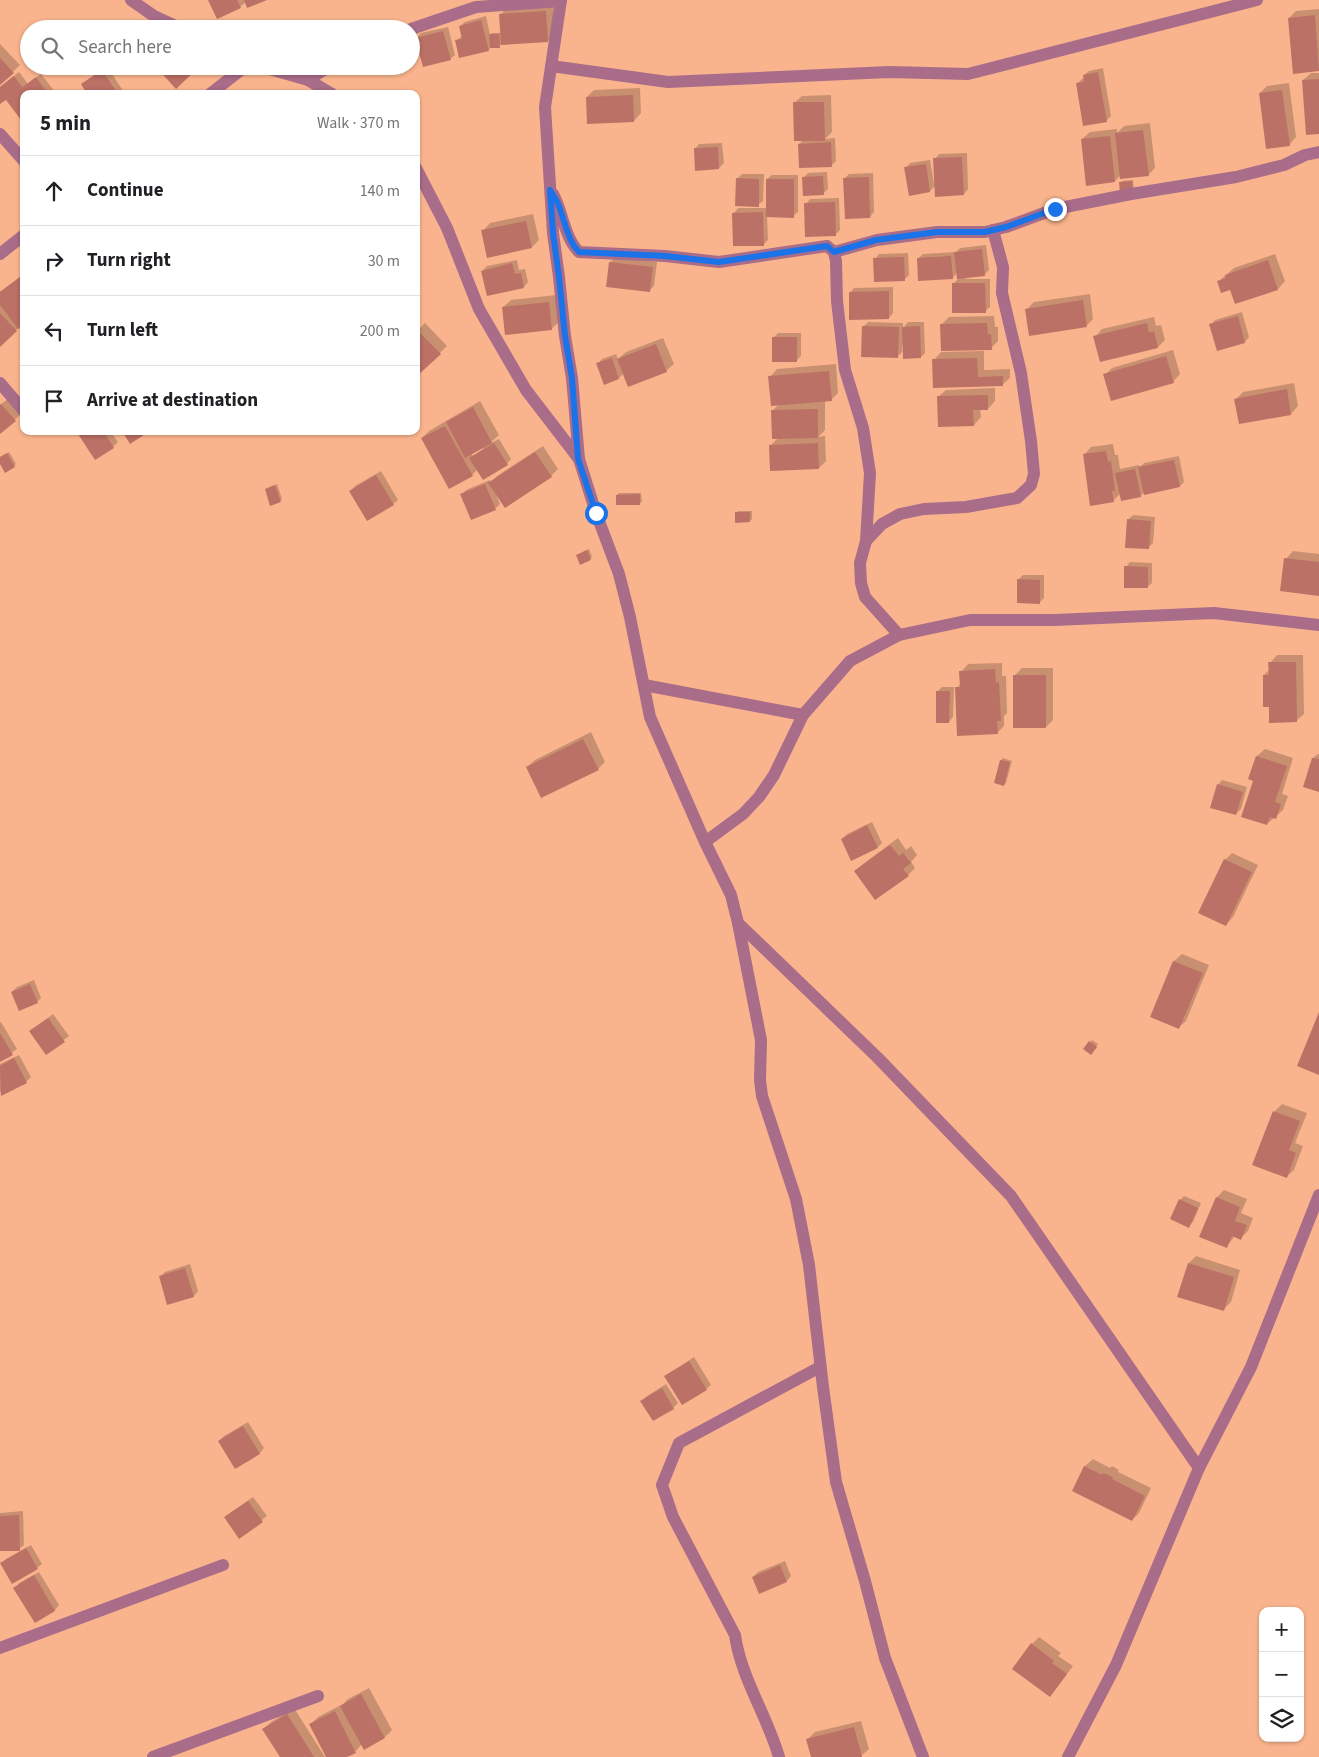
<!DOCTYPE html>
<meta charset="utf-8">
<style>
:root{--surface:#fff;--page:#f2f2f2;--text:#202124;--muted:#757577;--line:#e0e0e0}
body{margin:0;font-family:"Source Sans 3",sans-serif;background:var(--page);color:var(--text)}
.controls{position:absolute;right:15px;bottom:15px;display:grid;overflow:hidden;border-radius:10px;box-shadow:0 1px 4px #0004}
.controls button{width:45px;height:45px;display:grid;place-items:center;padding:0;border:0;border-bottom:1px solid var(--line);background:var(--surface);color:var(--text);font:25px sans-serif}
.stop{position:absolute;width:15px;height:15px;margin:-11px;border:4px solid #1a73e8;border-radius:50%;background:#fff}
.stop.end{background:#1a73e8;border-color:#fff;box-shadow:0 1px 5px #0008}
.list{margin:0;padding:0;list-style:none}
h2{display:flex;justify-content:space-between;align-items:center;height:65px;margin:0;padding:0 20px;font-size:21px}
h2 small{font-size:16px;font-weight:400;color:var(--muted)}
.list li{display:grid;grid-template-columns:32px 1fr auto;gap:15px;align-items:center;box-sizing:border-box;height:70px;padding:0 20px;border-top:1px solid var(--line)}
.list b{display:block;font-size:19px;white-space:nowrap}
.list em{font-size:16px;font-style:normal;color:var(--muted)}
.icon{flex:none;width:28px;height:28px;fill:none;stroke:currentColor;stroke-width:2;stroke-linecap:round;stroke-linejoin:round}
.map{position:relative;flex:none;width:1319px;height:1757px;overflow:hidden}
.search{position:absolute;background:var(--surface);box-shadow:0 1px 4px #0004;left:20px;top:20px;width:400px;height:55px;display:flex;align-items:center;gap:12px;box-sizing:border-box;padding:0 18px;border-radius:28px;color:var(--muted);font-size:19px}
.panel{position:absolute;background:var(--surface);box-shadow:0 1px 4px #0004;left:20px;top:90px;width:400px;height:345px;border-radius:10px}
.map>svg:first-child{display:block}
</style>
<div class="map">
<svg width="1319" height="1757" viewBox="0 0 1319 1757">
<rect width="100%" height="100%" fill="#fab48d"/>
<g fill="#0003" fill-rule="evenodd">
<polygon points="210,0 263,0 246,2 240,7"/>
<polygon points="553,4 555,34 548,41 502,44 499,46 492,47 488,50 456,41 462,36 460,26 465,22 486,16 490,35 492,33 502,33 501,14 508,7"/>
<polygon points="1319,9 1319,70 1295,72 1289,18 1296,11"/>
<polygon points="109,21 116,29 101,29"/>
<polygon points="282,23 288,29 276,29"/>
<polygon points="448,27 455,55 450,59 417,38 421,33"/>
<polygon points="0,44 20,65 0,84"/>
<polygon points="107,66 125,94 88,94 82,85"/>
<polygon points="1103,68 1111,116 1106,121 1077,84 1082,79 1085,78 1084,75 1089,71"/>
<polygon points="19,72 28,84 41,74 55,92 53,94 24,94 6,98 0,102 0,87"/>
<polygon points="1311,73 1319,73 1319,132 1303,80"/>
<polygon points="1289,83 1296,137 1289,145 1260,93 1267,86"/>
<polygon points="640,88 641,113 634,121 587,97 594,90"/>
<polygon points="831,95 832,132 825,139 835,138 836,161 832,165 799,144 803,140 794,103 802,96"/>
<polygon points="1150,123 1155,168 1148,175 1121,175 1115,181 1082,139 1090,132 1117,129 1117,133 1124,126"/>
<polygon points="722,143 724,163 719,168 695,149 699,144"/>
<polygon points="967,153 968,189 964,194 936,185 930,191 906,168 910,163 930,160 934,183 936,183 935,159 939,154"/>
<polygon points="827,172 828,189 823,194 803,178 808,173"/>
<polygon points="873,173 874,212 870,217 845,178 849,174"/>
<polygon points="742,174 764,174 763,201 758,205 737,179"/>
<polygon points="772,175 798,175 798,212 793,216 767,216 768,240 763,245 734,213 738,208 767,208 767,179"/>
<polygon points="1133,180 1134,189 1120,183 1122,181"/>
<polygon points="839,198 840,230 835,235 806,204 810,199"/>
<polygon points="533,214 539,240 532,247 483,231 490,223"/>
<polygon points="986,245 989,270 984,275 966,277 966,279 990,279 990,307 985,311 953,284 958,279 957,273 952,278 919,258 923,254 956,252 960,248"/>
<polygon points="908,253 909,275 904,280 875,259 879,254"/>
<polygon points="1275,254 1285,281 1278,289 1236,303 1231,288 1219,281 1234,268"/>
<polygon points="615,258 657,262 654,286 649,291 610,262"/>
<polygon points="517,260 519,270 525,269 528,282 524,287 482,271 487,266"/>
<polygon points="24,274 24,323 0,345 0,292"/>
<polygon points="893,287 893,313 889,318 850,293 854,288"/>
<polygon points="1090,294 1093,319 1086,326 1026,310 1034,302"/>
<polygon points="556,295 559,322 551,329 503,307 511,300"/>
<polygon points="1242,312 1249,337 1245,342 1218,350 1211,325 1215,320"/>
<polygon points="994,316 995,327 998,327 998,341 991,348 942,324 949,317"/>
<polygon points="1154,317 1156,326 1161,325 1165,340 1158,347 1095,337 1102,329"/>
<polygon points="868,322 903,323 903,328 908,322 924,322 925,353 921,357 902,345 902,352 897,357 863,327"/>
<polygon points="425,323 447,346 416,376 416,332"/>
<polygon points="778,333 801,333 801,356 797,360 773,338"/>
<polygon points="663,338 674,364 666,371 624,373 619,378 598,364 602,359 616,354 618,359 626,352"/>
<polygon points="1173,350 1180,374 1173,382 1105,375 1112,368"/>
<polygon points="984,351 984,370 1010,369 1010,378 1002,385 934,387 934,360 941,352"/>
<polygon points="836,364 838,393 831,400 825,401 825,430 818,437 825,436 826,461 819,468 770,446 778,438 772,411 779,404 770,377 777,369"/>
<polygon points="1294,383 1298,406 1291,414 1236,399 1243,392"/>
<polygon points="995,388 995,401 988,409 980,409 981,417 974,425 938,397 946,390"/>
<polygon points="9,398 22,413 0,433 0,405"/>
<path d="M480,401L499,435L489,444L499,439L511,459L507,464L478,469L472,475L422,438L429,431ZM482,447L483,449L473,456L471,453Z"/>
<polygon points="82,431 110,431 118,442 113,447"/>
<polygon points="1113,444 1115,455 1118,455 1120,469 1139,465 1140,467 1144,463 1179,456 1184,482 1180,486 1145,491 1141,496 1121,493 1113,501 1084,455 1091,447"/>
<polygon points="543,446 558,469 551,476 495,492 500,504 495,509 462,495 466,490 490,480 491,482 497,476"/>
<polygon points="9,452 16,464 14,466 0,462 0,457"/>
<polygon points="381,471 398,500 393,504 351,491 355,486"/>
<polygon points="277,484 282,499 280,501 266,489"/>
<polygon points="619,493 641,493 642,502 640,503 617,495"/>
<polygon points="738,511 752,511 752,519 750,521 736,513"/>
<polygon points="1133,515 1155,517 1153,543 1148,548 1128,520"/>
<polygon points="589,549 592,557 590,559 577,555"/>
<polygon points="1293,551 1319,554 1319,595 1286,559"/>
<polygon points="1130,562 1152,563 1152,583 1147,587 1126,567"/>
<polygon points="1023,575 1044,575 1044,598 1039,603 1018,580"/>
<polygon points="1277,655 1303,655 1304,714 1296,721 1270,706 1264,675 1270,669 1270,663"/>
<polygon points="1002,663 1002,676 1006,676 1007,713 1004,716 1004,726 997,733 957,688 961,683 961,672 968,664"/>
<polygon points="1022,668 1053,668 1053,720 1046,727 1015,675"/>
<polygon points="942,687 954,687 953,717 949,722 937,692"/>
<polygon points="591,732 605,762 598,769 527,767 535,760"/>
<polygon points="1265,749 1293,758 1282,794 1288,796 1283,810 1267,824 1254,780 1250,778 1257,756"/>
<polygon points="1318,754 1319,754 1319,791 1305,787 1313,758"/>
<polygon points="1003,758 1012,761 1006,783 1004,785 1001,760"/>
<polygon points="1222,780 1247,787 1241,809 1236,814 1218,785"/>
<polygon points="872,822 882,843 878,847 852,860 842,839 847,834"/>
<polygon points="898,838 906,850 911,846 917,855 911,862 915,868 908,875 875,898 856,871 863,864"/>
<polygon points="1232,853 1258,865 1233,917 1226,925 1225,860"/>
<polygon points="1182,954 1209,965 1186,1021 1178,1028 1151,1016 1174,961"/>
<polygon points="34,980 41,998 37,1002 12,992 17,987"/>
<polygon points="53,1014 69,1036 46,1053 31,1031"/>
<polygon points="1,1022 17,1049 0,1061 0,1023"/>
<polygon points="1092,1040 1098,1044 1093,1052 1085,1049"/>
<polygon points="19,1055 31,1077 26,1082 2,1095 0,1091 0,1064"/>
<polygon points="1282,1104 1307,1113 1295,1143 1303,1146 1294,1170 1286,1177 1254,1164 1275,1111"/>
<polygon points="1224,1190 1247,1199 1241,1213 1253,1218 1248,1231 1240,1239 1235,1236 1226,1247 1217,1197"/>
<polygon points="1184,1196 1201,1203 1193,1222 1189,1226 1180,1200"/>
<polygon points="1196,1256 1240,1270 1231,1302 1223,1310 1189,1263"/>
<polygon points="190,1264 198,1291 194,1296 168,1304 160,1277 165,1272"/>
<polygon points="694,1357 711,1385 706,1389 666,1376"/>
<polygon points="666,1384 678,1403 673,1408 642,1401 647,1396"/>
<polygon points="248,1422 264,1448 260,1453 235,1467 219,1441 224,1436"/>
<polygon points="1093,1459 1110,1468 1112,1466 1119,1470 1118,1472 1151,1488 1139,1513 1132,1520 1073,1491 1085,1466"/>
<polygon points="253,1497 267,1516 239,1537 230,1513"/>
<polygon points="23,1511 24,1545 19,1549 0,1550 0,1513"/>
<polygon points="31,1545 42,1564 37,1568 2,1564 6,1559"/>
<polygon points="785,1561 791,1576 787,1581 760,1592 753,1577 758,1572"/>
<polygon points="39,1572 59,1605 55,1610 35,1622 15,1588 19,1583"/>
<polygon points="1039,1637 1061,1653 1058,1656 1073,1666 1050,1696 1032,1644"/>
<polygon points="369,1688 392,1730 385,1737 364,1748 362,1744 355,1752 344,1757 328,1757 311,1724 318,1717 343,1704 348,1699"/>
<polygon points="294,1708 325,1757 281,1757 264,1729 271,1722"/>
<polygon points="861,1721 869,1749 861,1756 812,1757 807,1740 815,1732"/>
</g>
<g fill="#bb7165">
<polygon points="208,0 237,0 241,8 217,19"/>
<polygon points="244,0 267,0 247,8"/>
<polygon points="546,11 548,42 501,45 499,14"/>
<polygon points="1315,15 1319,71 1293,74 1288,18"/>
<polygon points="481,20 489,51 459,58 455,40 462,39 459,26"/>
<polygon points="443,31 451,60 423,67 415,38"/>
<polygon points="489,34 499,34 500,48 490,48"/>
<polygon points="0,58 14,73 0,85"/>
<polygon points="157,66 200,66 176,89 156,67"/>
<polygon points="102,70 118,94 87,94 81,84"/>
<polygon points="1098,72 1107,122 1083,126 1076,83 1084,82 1083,75"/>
<polygon points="14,76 22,87 16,92 36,77 48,94 24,94 24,118 21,120 6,100 0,104 0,87"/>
<polygon points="1319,79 1319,134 1306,135 1302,80"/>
<polygon points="1282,90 1290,146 1266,149 1259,93"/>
<polygon points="633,95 634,122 587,124 586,97"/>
<polygon points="793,102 824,102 825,141 794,141"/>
<polygon points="1143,130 1149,176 1120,179 1115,133"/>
<polygon points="1110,136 1115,182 1086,186 1081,139"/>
<polygon points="831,142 832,167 799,168 798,144"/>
<polygon points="718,147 719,169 695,171 694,148"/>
<polygon points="962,157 964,195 935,197 933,158"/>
<polygon points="926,164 930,192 909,196 904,167"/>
<polygon points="823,176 824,195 803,196 802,177"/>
<polygon points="869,177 870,218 845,219 843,178"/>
<polygon points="736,178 759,179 759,207 735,206"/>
<polygon points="766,179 794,179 794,218 766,217"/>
<polygon points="1132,181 1133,192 1120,193 1119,182"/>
<polygon points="835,202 836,236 805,237 804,203"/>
<polygon points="763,212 764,246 733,246 732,213"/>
<polygon points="526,221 532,248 487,258 481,230"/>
<polygon points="982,249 985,276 957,279 954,252"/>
<polygon points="951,256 953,279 918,281 917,258"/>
<polygon points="904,257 905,281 874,282 873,258"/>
<polygon points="1268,260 1278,290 1235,304 1230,290 1221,293 1217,281 1226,278 1225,275"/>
<polygon points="609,262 653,267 650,292 606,287"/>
<polygon points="512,263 515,274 521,273 524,288 487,296 481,271"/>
<polygon points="20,277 24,282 24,325 18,329 0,305 0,292"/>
<polygon points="952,283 985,283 986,313 952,313"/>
<polygon points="889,291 889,319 849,320 849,292"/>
<polygon points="1083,300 1087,327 1029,336 1025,309"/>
<polygon points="549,302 552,330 505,335 502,307"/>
<polygon points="0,313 17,331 0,347"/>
<polygon points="1238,316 1245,343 1217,351 1209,324"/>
<polygon points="987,323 988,334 991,334 992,350 941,351 940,324"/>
<polygon points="1147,323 1149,333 1154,331 1158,348 1100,362 1093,336"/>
<polygon points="862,326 899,327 898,358 861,357"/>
<polygon points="920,326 921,358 903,359 902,327"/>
<polygon points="416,329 441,354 416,377"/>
<rect x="772" y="337" width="25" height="25"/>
<polygon points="656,344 667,372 628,387 617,359"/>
<polygon points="1166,356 1174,383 1111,401 1103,374"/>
<polygon points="612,358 619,379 604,385 596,363"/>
<polygon points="977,358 978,377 1003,376 1003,386 933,388 932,359"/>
<polygon points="829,371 832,401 771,406 768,376"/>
<polygon points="1287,389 1291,415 1239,424 1234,399"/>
<polygon points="988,395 988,410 973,410 974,426 938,427 937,396"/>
<polygon points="1,404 16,421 0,434 0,405"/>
<polygon points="473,407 492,443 465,458 446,422"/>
<polygon points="818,409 818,438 772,439 771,410"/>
<polygon points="445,426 473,476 449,489 421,438"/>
<polygon points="82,431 103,431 114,448 95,460 78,434"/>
<polygon points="122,431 150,431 130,444"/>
<polygon points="494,443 508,465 483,480 469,458"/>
<polygon points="818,443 819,469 770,471 769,445"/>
<polygon points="1106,451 1108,462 1111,461 1115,491 1112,491 1114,502 1090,506 1083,454"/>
<polygon points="535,452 552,477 505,508 488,483"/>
<polygon points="7,453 15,467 5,473 0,464 0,457"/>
<polygon points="1174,460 1180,487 1144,495 1138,467"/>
<polygon points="1135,469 1141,497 1121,501 1115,473"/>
<polygon points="376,475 394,505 367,521 349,491"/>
<polygon points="485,484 496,510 471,520 460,494"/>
<polygon points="275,485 281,502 270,506 265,489"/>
<polygon points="640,494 640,505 616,505 616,495"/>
<polygon points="735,512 750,512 750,522 735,523"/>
<polygon points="1127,519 1151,521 1149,549 1125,548"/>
<polygon points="587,550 591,560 580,565 576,555"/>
<polygon points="1284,558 1319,562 1319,596 1280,591"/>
<polygon points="1124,566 1148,567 1148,588 1124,588"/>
<polygon points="1017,579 1040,580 1040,604 1017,603"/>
<polygon points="1268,662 1296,662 1297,722 1269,723 1269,707 1263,707 1263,675 1269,675"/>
<polygon points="995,669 996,683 999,682 1001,721 997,721 998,734 957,736 955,687 960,687 959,671"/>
<rect x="1013" y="675" width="33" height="53"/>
<polygon points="936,691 950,691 949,723 936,723"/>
<polygon points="583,739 599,770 541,798 526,767"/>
<polygon points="1256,756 1287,766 1275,802 1281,804 1276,819 1270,817 1267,825 1241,817 1253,781 1248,779"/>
<polygon points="1312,758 1319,759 1319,792 1303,787"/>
<polygon points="1000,760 1010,762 1004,786 994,783"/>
<polygon points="1217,784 1243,792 1236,815 1210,808"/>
<polygon points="867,825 878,848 851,861 841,839"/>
<polygon points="890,845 899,856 903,853 911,863 903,869 909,876 875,900 854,871"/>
<polygon points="1224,859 1252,872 1226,926 1198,913"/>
<polygon points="1173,961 1203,973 1179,1029 1150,1017"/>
<polygon points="30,984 38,1003 19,1011 11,992"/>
<polygon points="1319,1012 1319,1075 1297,1066"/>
<polygon points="48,1018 65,1042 46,1055 29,1031"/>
<polygon points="0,1033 13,1055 0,1062"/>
<polygon points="1089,1041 1097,1047 1091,1055 1083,1049"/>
<polygon points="14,1058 27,1083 1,1096 0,1066"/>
<polygon points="1273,1111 1300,1121 1289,1150 1296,1153 1287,1178 1252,1165"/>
<polygon points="1216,1197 1240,1207 1235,1221 1247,1225 1241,1240 1232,1236 1227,1248 1199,1237"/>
<polygon points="1179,1199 1198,1208 1189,1228 1170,1219"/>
<polygon points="1188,1263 1234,1277 1224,1311 1177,1297"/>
<polygon points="185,1268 194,1297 167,1305 159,1276"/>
<polygon points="689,1361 707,1390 682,1405 664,1376"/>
<polygon points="662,1388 674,1409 653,1421 640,1401"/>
<polygon points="243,1426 260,1454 235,1469 218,1441"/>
<polygon points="1084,1466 1102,1475 1103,1473 1113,1477 1112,1479 1145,1496 1132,1521 1072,1491"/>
<polygon points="248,1501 263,1522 239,1539 224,1517"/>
<polygon points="19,1515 20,1551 0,1551 0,1516"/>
<polygon points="26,1548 38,1569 12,1584 0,1563"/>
<polygon points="780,1565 787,1582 759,1594 752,1577"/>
<polygon points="34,1575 55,1611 35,1623 13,1588"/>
<polygon points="1031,1643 1054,1661 1052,1663 1067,1674 1050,1697 1012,1669"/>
<polygon points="361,1694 385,1738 364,1750 340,1706"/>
<polygon points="335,1711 356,1753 347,1757 326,1757 309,1724"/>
<polygon points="287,1714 314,1757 280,1757 262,1729"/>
<polygon points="854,1727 862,1757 811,1757 806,1739"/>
</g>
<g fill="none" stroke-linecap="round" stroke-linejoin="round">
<g stroke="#a96c89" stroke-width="12">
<polyline points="131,0 154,16 182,29"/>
<polyline points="561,0 545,107 553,233 559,277 565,336 572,378 579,459 596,513 619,574 630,617 650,717 705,842 731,895 738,923 761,1040 760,1080 762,1096 796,1199 809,1265 823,1387 836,1482 865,1581 885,1658 923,1757"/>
<polyline points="411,29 476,7 561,1"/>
<polyline points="259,66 308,80 332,94"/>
<polyline points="551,66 668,82 889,72 968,74 1257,0"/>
<polyline points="308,80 330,66"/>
<polyline points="210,94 246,66"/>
<polyline points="0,134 24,161"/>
<polyline points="416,168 447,228 479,309 526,390 579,459"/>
<path d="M553,194C563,212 564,237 579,252L665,256L719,262L827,246L834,252L836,261L837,301L845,370L863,428L870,473L866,541L860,563L861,583L865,597L899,635"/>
<polyline points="834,252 877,240 937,232 985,232 1006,227 1055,209 1131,194 1236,177 1284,165 1305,155 1319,152"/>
<polyline points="0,254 24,235"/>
<polyline points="0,383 24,411"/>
<polyline points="866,541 882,524 900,514 924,509 966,507 1017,498 1031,485 1034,474 1031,441 1021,373 1002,293 1003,267 993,230"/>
<polyline points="644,685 803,715"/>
<polyline points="705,842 743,814 759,797 774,775 803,715 850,661 899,635 970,620 1055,620 1214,613 1319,625"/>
<polyline points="738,923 878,1058 1011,1196 1199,1468"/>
<polyline points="0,1648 223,1565"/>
<polyline points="153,1757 318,1696"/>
<path d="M779,1757C767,1715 741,1678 735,1635L673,1517L662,1485L679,1443L820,1367"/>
<polyline points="1068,1757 1116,1665 1199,1468 1251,1367 1319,1195"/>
</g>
</g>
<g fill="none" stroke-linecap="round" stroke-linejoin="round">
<path stroke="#1a73e8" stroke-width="6" d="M596,513L578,459L572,378L565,336L559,277L553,233L550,190C553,195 556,199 558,204C565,220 567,240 579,252L665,256L719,262L827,246L834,252L876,240L937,232H985L1006,227L1055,209"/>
</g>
</svg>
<div class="controls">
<button>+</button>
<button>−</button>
<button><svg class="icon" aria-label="layers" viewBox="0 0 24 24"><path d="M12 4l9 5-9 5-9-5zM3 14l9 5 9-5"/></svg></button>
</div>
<div class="stop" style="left:596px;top:513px"></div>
<div class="stop end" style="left:1055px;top:209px"></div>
<div class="search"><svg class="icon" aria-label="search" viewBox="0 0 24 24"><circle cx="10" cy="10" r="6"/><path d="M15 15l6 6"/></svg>Search here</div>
<section class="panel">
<h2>5 min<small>Walk · 370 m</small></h2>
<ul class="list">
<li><svg class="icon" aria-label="ahead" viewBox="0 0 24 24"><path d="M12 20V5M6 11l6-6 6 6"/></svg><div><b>Continue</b></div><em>140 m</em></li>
<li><svg class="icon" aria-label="right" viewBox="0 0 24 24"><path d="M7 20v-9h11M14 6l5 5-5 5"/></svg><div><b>Turn right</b></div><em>30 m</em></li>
<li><svg class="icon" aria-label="left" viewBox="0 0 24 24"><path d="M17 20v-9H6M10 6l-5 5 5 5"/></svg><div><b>Turn left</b></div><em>200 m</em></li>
<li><svg class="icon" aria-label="arrive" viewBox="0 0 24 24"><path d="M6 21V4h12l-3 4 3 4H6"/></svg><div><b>Arrive at destination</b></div></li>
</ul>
</section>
</div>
